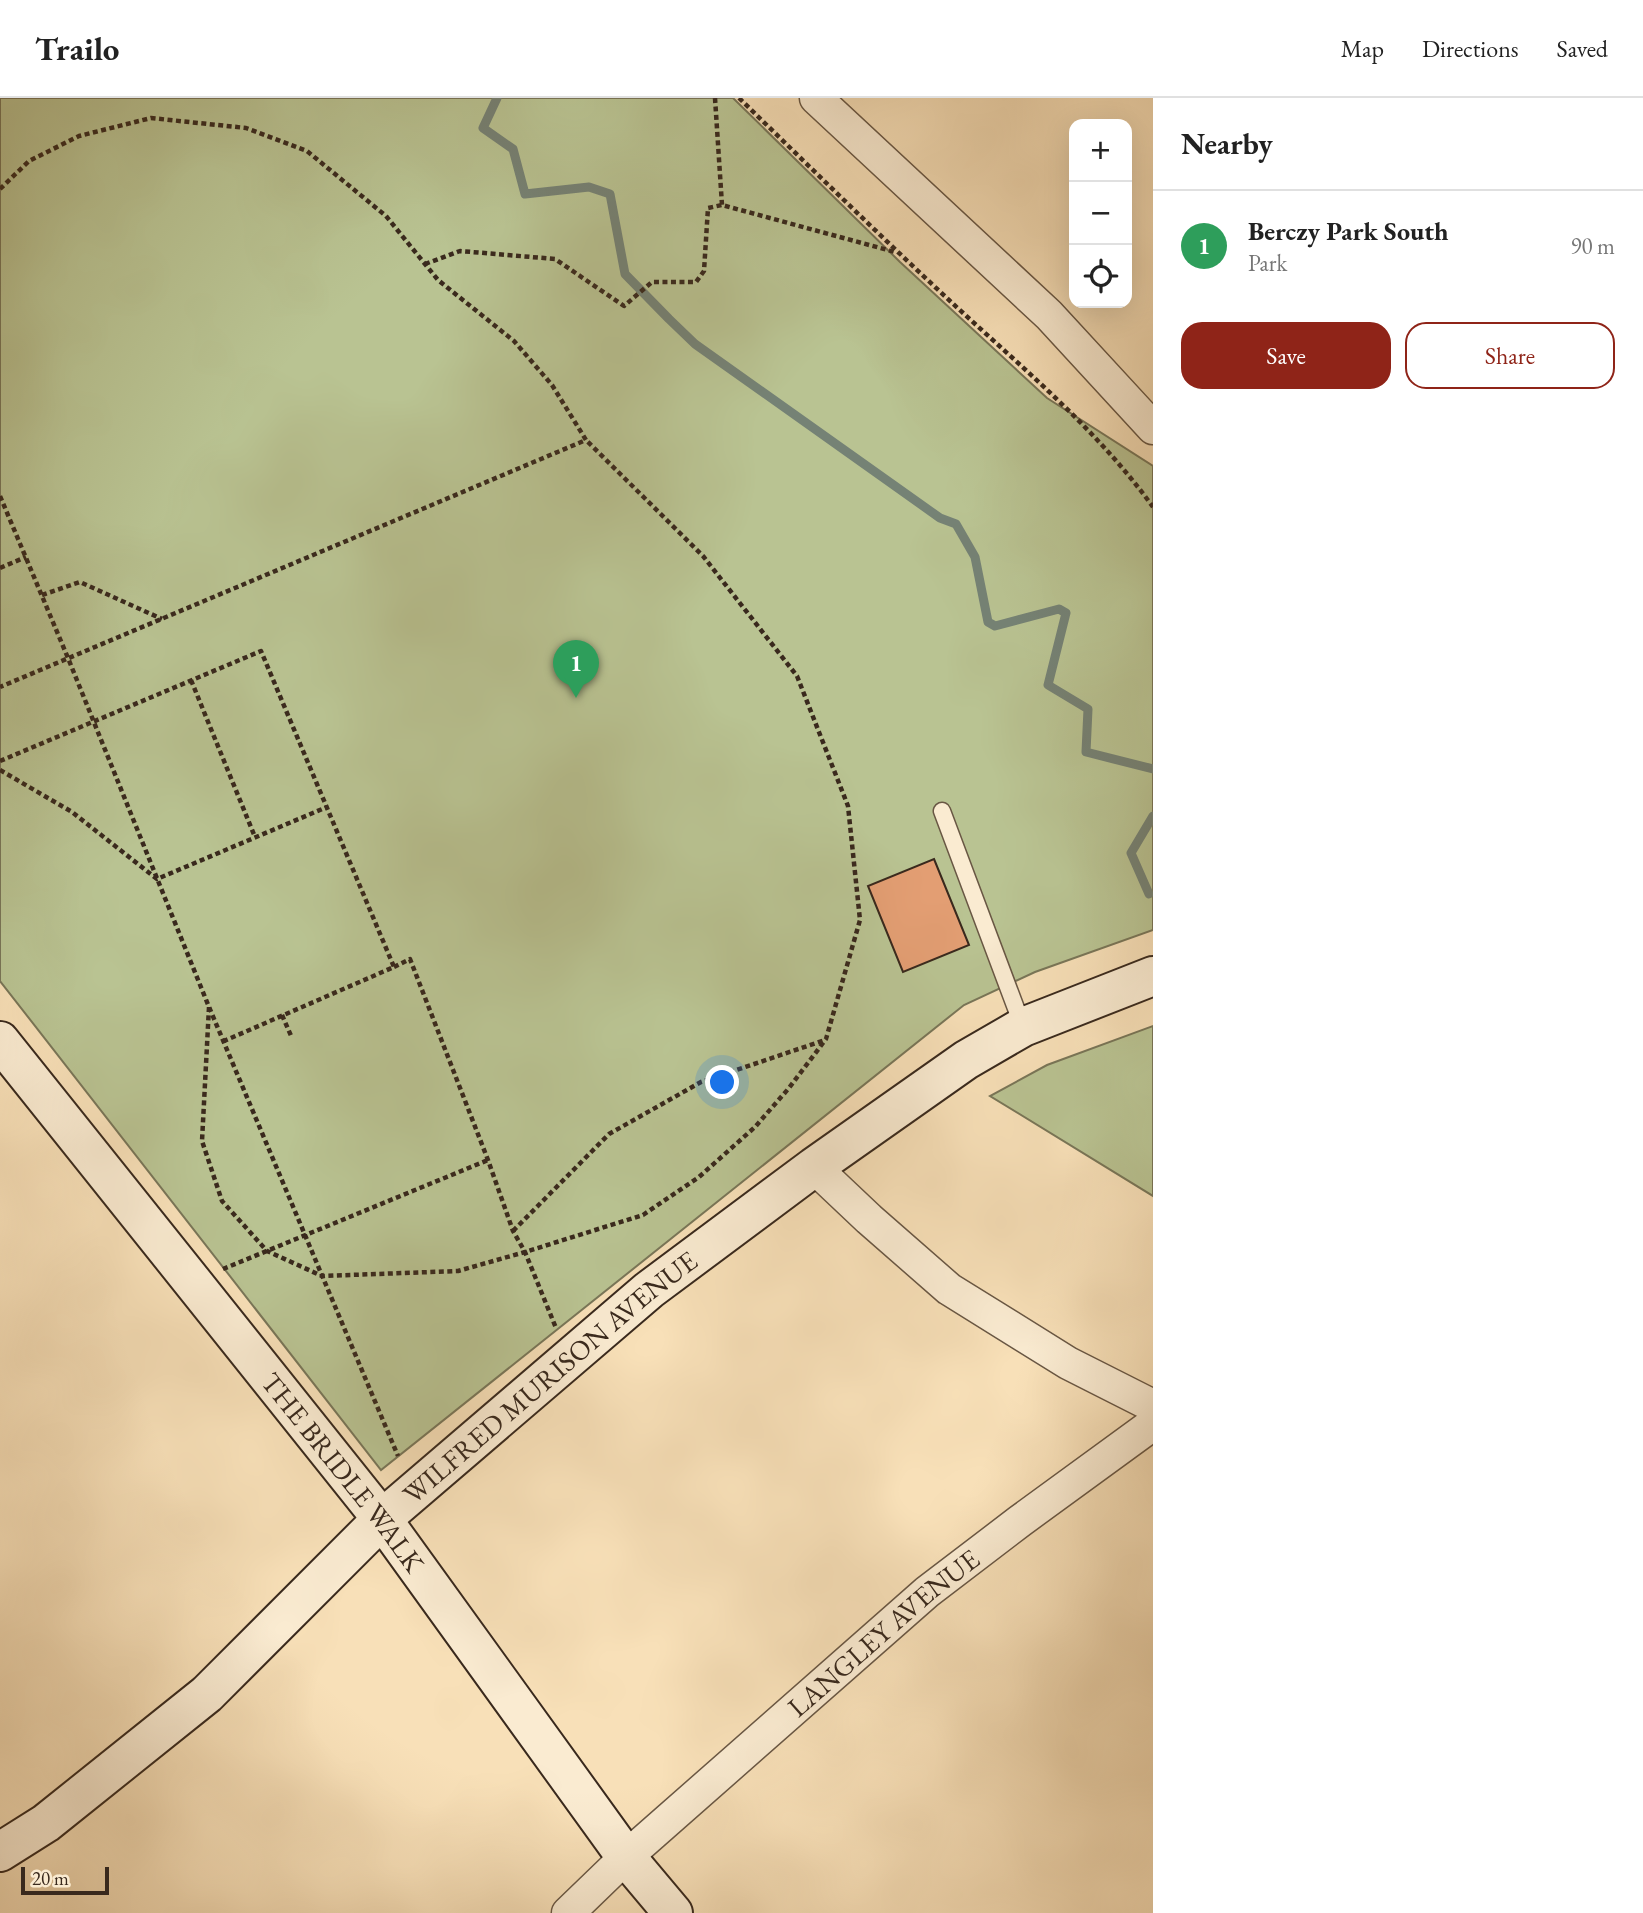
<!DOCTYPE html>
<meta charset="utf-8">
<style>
:root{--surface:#fff;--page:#f6f6f6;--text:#222;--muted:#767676;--line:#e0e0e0;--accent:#8f2418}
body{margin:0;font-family:"EB Garamond",serif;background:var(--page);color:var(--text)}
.controls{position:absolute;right:21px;top:21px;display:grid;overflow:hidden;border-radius:14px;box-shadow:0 7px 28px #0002}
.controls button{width:63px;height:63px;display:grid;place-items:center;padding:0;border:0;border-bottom:2px solid var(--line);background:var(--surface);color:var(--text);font:35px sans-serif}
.scale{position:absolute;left:21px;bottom:18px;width:88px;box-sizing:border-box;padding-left:7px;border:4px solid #39291d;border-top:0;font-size:19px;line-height:24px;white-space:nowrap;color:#39291d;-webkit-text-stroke:5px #faebd1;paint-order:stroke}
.you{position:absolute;left:723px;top:985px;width:24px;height:24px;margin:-18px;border:5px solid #fff;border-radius:50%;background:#1a73e8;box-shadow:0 0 0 10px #1a73e833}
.badge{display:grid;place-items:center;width:46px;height:46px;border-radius:50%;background:var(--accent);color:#fff;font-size:23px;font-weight:700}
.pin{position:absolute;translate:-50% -58px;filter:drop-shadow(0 2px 4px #0008)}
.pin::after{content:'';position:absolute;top:37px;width:24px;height:21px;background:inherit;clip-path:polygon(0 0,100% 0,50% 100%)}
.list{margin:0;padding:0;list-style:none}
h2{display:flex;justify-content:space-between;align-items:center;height:91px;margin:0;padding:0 28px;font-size:30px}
h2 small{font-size:23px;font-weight:400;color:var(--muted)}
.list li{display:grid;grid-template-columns:46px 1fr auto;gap:21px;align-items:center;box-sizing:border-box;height:112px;padding:0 28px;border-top:2px solid var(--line)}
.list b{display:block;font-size:26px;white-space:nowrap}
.list p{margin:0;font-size:23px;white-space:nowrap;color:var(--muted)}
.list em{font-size:23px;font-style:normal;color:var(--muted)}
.actions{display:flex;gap:14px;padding:21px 28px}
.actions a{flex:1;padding:16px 0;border:2px solid var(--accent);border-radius:21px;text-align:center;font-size:24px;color:var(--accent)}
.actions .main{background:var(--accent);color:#fff}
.icon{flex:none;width:38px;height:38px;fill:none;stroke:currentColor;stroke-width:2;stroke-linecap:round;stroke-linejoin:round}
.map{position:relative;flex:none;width:1153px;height:1815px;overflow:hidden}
header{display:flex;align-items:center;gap:42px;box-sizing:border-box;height:98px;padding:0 35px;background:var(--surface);border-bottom:2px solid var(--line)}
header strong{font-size:33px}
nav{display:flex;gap:38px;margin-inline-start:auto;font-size:24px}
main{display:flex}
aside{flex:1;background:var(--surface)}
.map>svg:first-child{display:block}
</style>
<header>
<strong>Trailo</strong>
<nav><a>Map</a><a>Directions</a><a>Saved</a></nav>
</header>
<main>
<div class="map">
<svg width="1153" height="1815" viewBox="0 0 1153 1815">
<rect width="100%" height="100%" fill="#f8e0b8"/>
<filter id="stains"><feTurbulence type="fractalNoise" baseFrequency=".00286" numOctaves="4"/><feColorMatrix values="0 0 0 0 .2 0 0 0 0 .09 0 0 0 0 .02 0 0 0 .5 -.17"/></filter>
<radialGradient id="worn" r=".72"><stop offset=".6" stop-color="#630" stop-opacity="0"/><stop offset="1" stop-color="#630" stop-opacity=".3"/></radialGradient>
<g fill="#b9c392" stroke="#797658" stroke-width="2">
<polygon points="0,0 733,0 900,164 1047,300 1153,368 1153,832 1035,874 964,907 381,1372 0,883"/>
<polygon points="1153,928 1153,1098 990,998 1047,967"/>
</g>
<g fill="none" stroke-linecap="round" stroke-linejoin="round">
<g stroke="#758275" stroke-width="9">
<polyline points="497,0 483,30 513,51 525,96 589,89 610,96 625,176 669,221 695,246 940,420 956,426 975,459 988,524 995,528 1059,511 1066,515 1048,587 1088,611 1086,654 1153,671"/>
<polyline points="1149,796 1131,755 1153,718"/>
</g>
</g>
<polygon fill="#e39e73" stroke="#39291d" stroke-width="2" points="934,761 969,847 903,874 868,788"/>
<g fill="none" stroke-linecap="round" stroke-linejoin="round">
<defs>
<polyline id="lane" points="942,713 1023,929"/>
<g id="street">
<polyline points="816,0 1049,217 1153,330"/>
<polyline points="814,1069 869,1121 949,1191 1068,1265 1153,1308"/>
<path id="s1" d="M568,1815L626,1759L927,1494L1020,1423L1153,1326"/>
</g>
<g id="secondary">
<path id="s2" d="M0,943L382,1421L626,1759L673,1815"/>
<path id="s3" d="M0,1754L46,1725L207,1596L382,1421L649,1192L814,1069L966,962L1023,929L1153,878"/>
</g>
</defs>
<use href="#lane" stroke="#695744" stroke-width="19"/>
<use href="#street" stroke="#695744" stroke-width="35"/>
<use href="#secondary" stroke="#39291d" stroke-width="42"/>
<g stroke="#39291d" stroke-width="4.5" stroke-dasharray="5 3.5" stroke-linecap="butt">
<polyline points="715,0 722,107"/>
<path d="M739,0C809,68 878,136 949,202C1020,268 1096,330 1153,409"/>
<polyline points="0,91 29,63 79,38 151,20 246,30 307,53 386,118 438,182 514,243 552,287 586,342 0,589"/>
<polyline points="425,166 460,153 555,161 624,208 652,184 696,184 704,173 708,110 722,107 895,154"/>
<polyline points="0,398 68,560 209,909 398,1358"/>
<polyline points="0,470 26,459"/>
<polyline points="42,497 80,484 162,521"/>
<polyline points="191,582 255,739"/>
<polyline points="0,663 261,553 394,869 224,943"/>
<polyline points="0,672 72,714 157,781 327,709"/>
<polyline points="394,869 410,861 488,1062 513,1133 525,1154 556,1230"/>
<polyline points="209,909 202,1043 222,1103 267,1153 322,1178 458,1173 525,1154 643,1117 699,1079 755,1029 789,990 826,941 860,822 848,708 797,578 703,458 586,342"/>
<polyline points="282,917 292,940"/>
<polyline points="513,1133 609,1036 701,984 825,942"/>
<polyline points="223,1171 488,1062"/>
</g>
<use href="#lane" stroke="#faebd1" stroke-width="16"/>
<use href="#street" stroke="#faebd1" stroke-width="32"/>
<use href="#secondary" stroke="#faebd1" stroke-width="38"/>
</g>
<g text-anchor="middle" stroke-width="5" stroke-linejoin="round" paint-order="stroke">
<g font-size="28" fill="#39291d" stroke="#faebd1">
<text dy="10" stroke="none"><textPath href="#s3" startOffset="728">WILFRED MURISON AVENUE</textPath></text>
<text dy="10" stroke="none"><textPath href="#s2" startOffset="551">THE BRIDLE WALK</textPath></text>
<text dy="10" stroke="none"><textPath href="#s1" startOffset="422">LANGLEY AVENUE</textPath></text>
</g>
</g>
<rect width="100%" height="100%" filter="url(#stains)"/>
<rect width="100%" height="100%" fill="url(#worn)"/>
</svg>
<div class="controls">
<button>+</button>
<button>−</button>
<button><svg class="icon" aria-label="locate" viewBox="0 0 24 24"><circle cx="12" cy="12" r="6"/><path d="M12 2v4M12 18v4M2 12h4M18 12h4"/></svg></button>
</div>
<div class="scale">20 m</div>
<div class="you"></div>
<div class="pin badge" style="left:576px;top:600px;background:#2e9e5b">1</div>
</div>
<aside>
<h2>Nearby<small></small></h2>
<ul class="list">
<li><span class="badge" style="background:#2e9e5b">1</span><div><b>Berczy Park South</b><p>Park</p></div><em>90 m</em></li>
</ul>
<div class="actions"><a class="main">Save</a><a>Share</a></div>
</aside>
</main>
